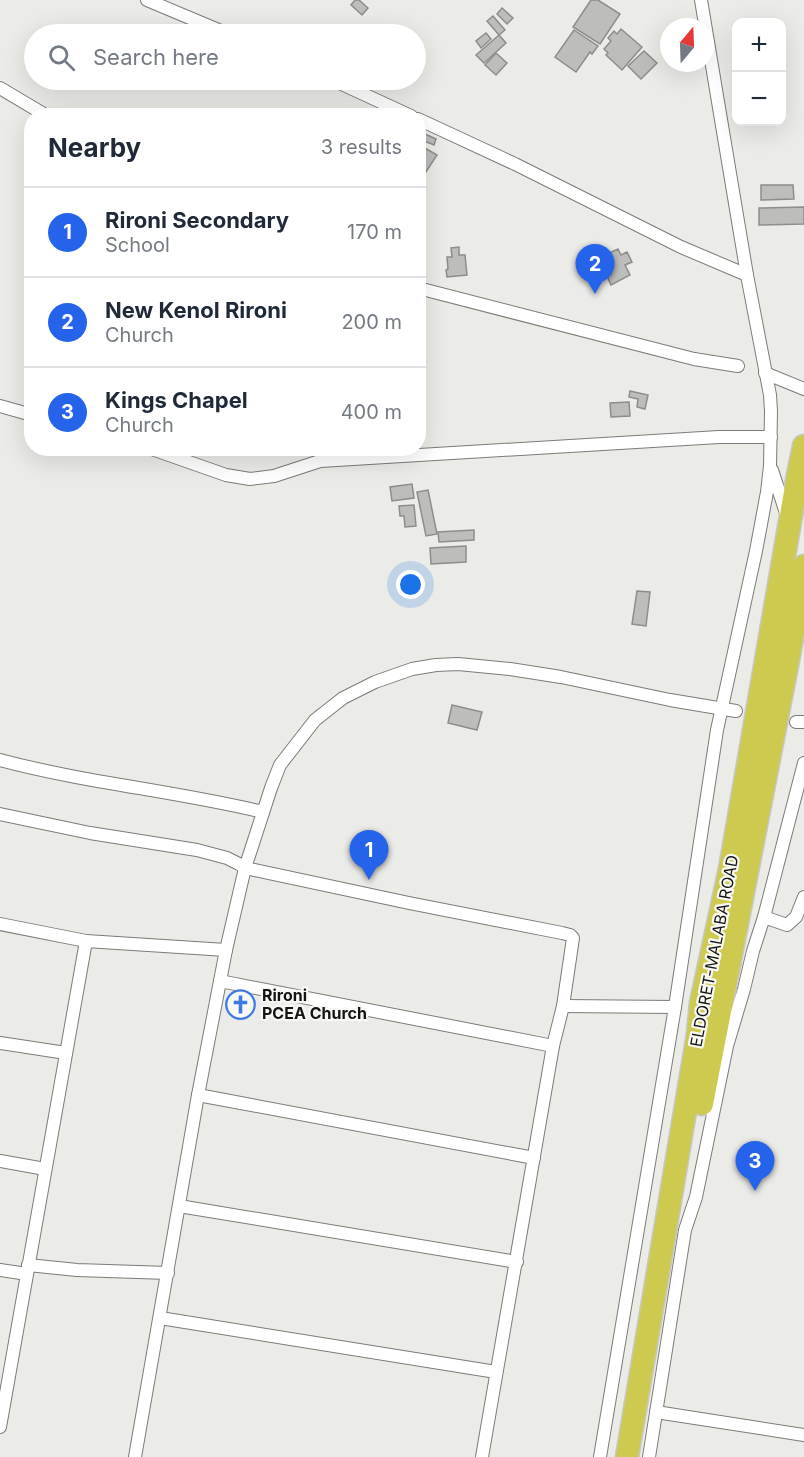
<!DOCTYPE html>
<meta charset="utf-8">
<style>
:root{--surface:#fff;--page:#f6f6f7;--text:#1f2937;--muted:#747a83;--line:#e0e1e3;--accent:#2563eb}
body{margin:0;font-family:Inter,sans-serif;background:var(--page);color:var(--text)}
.controls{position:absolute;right:18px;top:18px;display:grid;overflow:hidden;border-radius:12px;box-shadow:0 6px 24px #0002}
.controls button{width:54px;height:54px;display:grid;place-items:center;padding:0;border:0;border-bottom:2px solid var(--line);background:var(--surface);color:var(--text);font:30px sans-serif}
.compass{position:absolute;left:660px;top:18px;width:54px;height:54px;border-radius:50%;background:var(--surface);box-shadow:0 6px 24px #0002;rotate:19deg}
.you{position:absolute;left:411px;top:585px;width:21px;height:21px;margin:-15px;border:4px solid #fff;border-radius:50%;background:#1a73e8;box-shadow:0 0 0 9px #1a73e833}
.badge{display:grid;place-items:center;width:39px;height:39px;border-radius:50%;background:var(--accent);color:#fff;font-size:20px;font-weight:700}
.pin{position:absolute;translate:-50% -50px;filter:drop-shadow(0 2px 3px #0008)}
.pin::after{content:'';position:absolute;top:32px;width:21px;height:18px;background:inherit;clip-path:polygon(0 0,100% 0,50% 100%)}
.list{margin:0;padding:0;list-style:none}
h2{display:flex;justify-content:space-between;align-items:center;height:78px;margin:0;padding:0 24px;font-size:26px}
h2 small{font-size:20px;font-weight:400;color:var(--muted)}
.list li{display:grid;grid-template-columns:39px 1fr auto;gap:18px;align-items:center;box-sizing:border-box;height:90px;padding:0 24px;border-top:2px solid var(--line)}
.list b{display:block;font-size:22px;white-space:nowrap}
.list p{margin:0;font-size:20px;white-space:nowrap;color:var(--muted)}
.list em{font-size:20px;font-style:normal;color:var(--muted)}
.icon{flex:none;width:33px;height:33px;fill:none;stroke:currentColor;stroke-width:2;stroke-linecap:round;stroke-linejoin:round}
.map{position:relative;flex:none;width:804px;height:1457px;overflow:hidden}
.search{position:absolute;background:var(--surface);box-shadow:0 6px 24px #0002;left:24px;top:24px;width:402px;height:66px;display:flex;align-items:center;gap:15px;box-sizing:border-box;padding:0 21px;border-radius:33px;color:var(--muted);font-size:22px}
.panel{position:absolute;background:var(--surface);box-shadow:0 6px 24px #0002;left:24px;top:108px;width:402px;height:348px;border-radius:24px}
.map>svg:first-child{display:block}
</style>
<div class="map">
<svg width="804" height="1457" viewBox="0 0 804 1457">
<rect width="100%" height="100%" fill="#ebebe7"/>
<g fill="#bdbdba" stroke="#8d8d8a" stroke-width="1.5">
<polygon points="355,0 359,0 368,8 362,15 351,5"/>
<polygon points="591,0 598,0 620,14 600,44 573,27"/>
<polygon points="502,8 513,18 507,24 497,14"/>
<polygon points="493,16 505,30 499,35 487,21"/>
<polygon points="621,29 642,47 622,70 606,55 608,53 604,49 611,41 608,38 614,31 617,34"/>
<polygon points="574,30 598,46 592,54 590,52 576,72 555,57"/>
<polygon points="486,33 491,39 481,48 476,41"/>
<polygon points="499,35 506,43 484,63 476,55"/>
<polygon points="644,51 657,63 641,79 628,66"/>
<polygon points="496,53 507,63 496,75 485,65"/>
<polygon points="425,134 436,139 434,145 422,140"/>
<polygon points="418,144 437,155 418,184"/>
<polygon points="761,185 793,185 794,199 761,200"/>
<polygon points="804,207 804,224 759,225 759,208"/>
<polygon points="459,247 459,255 465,255 467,275 447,277 446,270 448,269 447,257 452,257 451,248"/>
<polygon points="618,249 621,255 627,252 632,262 625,265 630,275 611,285 607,276 611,274 608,269 604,271 601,264 605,261 603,256"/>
<polygon points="630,391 648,395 645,409 637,407 638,399 629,397"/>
<polygon points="629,402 630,416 611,417 610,403"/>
<polygon points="412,484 414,498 392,501 390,487"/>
<polygon points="428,490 437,534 426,536 417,492"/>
<polygon points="414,505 416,526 405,527 404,516 400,516 399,506"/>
<polygon points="474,530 474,540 439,542 438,532"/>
<polygon points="466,546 466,562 431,564 430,548"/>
<polygon points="637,591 650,592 646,626 632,624"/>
<polygon points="452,705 482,712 477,730 448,723"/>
</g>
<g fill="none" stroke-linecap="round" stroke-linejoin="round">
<defs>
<g id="street">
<polyline points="147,0 228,34"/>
<polyline points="333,80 411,116"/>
<polyline points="0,88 47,116"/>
<polyline points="418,119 515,164 681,247 747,275"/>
<polyline points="418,288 694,359 738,366"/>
<polyline points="765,373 804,389"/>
<polyline points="0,406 32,415"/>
<polyline points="149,448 226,475 250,479 274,476 320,461 719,437 771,437"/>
<polyline points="772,470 787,516"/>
<polyline points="796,722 804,722"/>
<path d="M0,760C86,783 176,791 263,812"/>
<polyline points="0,814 90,833 197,850 227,858 239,864 245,868 409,903 562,933 570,935 573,938 563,1006 553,1046 482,1457"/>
<polyline points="764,917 787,925 796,917 804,897"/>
<polyline points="0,924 86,941"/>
<polyline points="220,981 553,1046"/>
<polyline points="563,1006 675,1007"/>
<polyline points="0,1043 66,1053"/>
<polyline points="198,1095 534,1158"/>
<polyline points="0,1161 45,1169"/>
<polyline points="179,1206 517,1262"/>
<polyline points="28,1265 77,1270 168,1273"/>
<polyline points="0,1270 27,1274"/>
<polyline points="160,1318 496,1372"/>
<polyline points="656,1412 804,1435"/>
<polyline points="0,1427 86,941 226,950"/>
<polyline points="135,1457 198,1095 226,950 245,868 271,788 280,765 315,720 343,698 375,682 412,669 436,665 458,664 510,669 561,677 670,700 736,711"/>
<polyline points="600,1457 675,1007 717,730 756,551 767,492 770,466 771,411 770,395 747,275 701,0"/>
<polyline points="649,1457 685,1230 696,1197 727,1046 744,989 753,951 764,917 804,763"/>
</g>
<g id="highway">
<polyline points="702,1104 789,655 804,566"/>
<polyline points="627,1457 698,1034 701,1003 730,869 798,475 804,446"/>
</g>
</defs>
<use href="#street" stroke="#7b7c78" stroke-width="14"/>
<use href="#highway" stroke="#c7c7c6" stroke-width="25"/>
<use href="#street" stroke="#fff" stroke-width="12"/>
<use href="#highway" stroke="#cdca4f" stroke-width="22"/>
</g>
<defs>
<symbol id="church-ring" viewBox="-11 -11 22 22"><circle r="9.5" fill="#f8f8f4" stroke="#3f79e8" stroke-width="1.5"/><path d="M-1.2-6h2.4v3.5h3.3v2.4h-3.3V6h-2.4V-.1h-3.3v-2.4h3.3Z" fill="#3f79e8"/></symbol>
</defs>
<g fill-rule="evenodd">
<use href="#church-ring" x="224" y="988" width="33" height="33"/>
</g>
<g text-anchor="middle" stroke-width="4.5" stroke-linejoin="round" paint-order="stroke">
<g font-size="16" fill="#141413" stroke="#f8f8f4">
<text transform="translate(714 951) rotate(-79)" y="6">ELDORET-MALABA ROAD</text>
</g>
<g font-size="16" font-weight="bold" fill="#141413" stroke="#f8f8f4" text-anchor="start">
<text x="262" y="1001">Rironi<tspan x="262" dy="18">PCEA Church</tspan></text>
</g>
</g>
</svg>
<div class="controls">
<button>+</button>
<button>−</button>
</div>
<svg class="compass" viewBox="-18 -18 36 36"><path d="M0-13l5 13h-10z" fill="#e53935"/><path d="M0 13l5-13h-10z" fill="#747a83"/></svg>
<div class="you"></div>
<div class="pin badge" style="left:369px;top:880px">1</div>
<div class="pin badge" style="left:595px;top:294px">2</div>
<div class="pin badge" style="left:755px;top:1191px">3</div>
<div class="search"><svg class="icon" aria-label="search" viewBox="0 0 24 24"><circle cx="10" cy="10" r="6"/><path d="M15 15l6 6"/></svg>Search here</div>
<section class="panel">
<h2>Nearby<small>3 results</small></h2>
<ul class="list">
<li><span class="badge">1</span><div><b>Rironi Secondary</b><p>School</p></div><em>170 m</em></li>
<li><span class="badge">2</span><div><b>New Kenol Rironi</b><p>Church</p></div><em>200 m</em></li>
<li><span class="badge">3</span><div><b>Kings Chapel</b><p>Church</p></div><em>400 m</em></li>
</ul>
</section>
</div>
